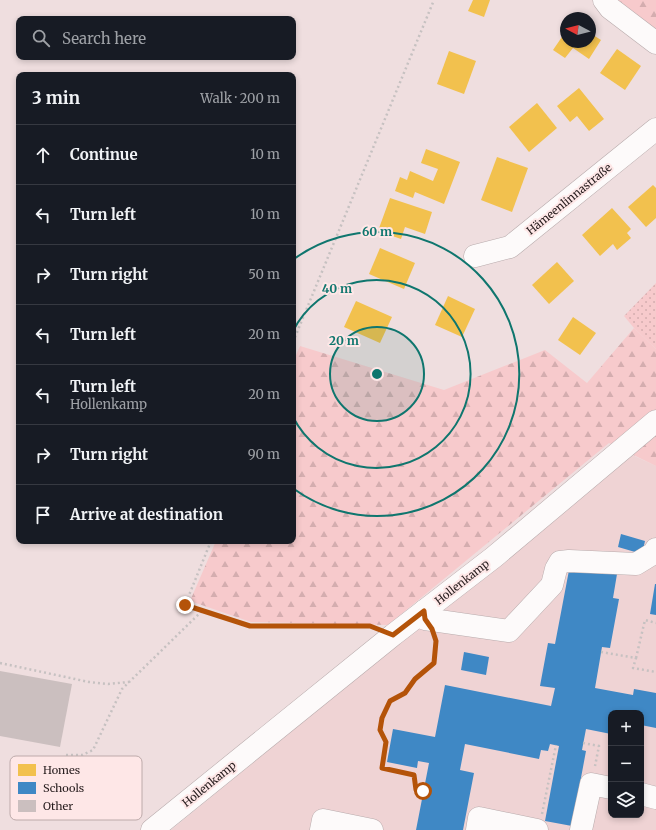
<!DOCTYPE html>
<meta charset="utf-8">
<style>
:root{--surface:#171b24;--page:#242831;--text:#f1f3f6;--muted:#9ea1a6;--line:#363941}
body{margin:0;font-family:Merriweather,serif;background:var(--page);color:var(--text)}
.controls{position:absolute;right:12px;bottom:12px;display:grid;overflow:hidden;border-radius:8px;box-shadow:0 2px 6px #0003}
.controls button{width:36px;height:36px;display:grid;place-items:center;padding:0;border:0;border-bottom:1px solid var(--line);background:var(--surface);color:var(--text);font:20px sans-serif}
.compass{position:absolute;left:560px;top:12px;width:36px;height:36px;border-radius:50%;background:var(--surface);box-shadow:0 2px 6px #0003;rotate:277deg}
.stop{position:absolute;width:12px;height:12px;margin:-9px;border:3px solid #b45309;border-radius:50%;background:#fff}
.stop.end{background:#b45309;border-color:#fff;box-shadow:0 1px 4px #0008}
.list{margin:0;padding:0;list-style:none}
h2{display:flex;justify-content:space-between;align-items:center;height:52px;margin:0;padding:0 16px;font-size:17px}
h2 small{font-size:13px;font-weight:400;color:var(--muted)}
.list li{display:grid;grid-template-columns:26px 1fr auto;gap:12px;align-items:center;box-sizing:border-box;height:60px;padding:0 16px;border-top:1px solid var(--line)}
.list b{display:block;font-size:15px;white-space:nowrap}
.list p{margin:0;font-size:13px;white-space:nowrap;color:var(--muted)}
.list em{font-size:13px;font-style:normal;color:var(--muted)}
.icon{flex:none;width:22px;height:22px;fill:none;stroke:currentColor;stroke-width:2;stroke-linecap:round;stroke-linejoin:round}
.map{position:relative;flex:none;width:656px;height:830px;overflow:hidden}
.search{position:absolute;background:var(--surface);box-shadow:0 2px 6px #0003;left:16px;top:16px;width:280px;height:44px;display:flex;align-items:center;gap:10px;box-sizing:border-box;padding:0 14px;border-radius:8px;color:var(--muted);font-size:15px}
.panel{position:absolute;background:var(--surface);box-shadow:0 2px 6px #0003;left:16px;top:72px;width:280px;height:472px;border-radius:8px}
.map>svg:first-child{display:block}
</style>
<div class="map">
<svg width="656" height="830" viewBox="0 0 656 830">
<defs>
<pattern id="grass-dots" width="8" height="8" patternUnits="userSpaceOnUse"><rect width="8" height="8" fill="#f7cacc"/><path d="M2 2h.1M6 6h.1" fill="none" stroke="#d4adaf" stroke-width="1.8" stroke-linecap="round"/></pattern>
<pattern id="forest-firs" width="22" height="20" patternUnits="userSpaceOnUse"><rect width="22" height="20" fill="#f7cacc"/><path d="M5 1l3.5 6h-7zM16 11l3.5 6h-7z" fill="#d4adaf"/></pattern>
</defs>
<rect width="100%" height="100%" fill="#efdedf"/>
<path fill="#efd3d4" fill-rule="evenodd" d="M630,454L656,466V830H171ZM611,713H641V815H611Z"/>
<polygon fill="url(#grass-dots)" points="656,283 656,349 634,328 624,316"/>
<g fill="url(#forest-firs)">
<polygon points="616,0 656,0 656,30"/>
<polygon points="634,328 656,349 656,466 609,443 388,625 251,622 190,601 216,541 293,541 293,362 300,346 444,390 545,350 587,383"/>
</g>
<g fill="#f2c14e">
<polygon points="473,0 490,0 484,17 468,11"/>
<polygon points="566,31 566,42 590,42 590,33 601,40 589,59 573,48 565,58 553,50"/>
<polygon points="617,49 641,66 625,90 600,73"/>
<polygon points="449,51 476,61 464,94 437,84"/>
<polygon points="579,88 604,119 589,131 577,116 570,122 557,106"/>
<polygon points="537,103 557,128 529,152 509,127"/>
<polygon points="426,149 460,162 444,204 415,192 413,198 395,191 400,177 407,180 410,171 433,181 438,169 421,163"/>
<polygon points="497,157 528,168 512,212 481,200"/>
<polygon points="653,185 656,188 656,218 646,227 628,207"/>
<polygon points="390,198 432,212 425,234 405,227 401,239 378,231"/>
<polygon points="612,208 631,229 627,233 631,238 617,250 613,244 600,256 582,235"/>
<polygon points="380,248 415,263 404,289 369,274"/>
<polygon points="557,262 574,281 549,304 532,285"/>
<polygon points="448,296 475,309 462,337 435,325"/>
<polygon points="356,301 392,317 380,343 344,327"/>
<polygon points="573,317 596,333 580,355 558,340"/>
</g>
<g fill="#3f88c5">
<polygon points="621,534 645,541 642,554 618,547"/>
<polygon points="570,565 617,574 613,598 619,599 610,648 602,647 595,688 633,695 634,689 656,693 656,728 641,725 641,713 611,713 611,734 586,729 582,750 586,751 572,826 545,821 559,746 550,744 548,751 541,750 539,759 465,744 460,770 474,773 463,830 416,830 429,763 418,761 417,768 387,762 393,729 435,737 445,685 551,706 555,688 540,686 548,643 555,644"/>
<polygon points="655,584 656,584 656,615 650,614"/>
<polygon points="464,652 489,657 486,675 461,670"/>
</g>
<polygon fill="#cbbfbf" points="0,671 72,684 60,747 0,736"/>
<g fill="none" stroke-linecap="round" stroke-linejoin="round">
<defs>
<g id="minor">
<polyline points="604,0 610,8 656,43"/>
<polyline points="475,256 510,247 656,129"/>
<polyline points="424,611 425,619 509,631 552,585 556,569 560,562 569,561 636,564 654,553 656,549"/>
<polyline points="641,794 656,798"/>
<polyline points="152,830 393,635 494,557 656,421"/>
<polyline points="321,830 323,820 372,830"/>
<polyline points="477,830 479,818 537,830"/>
<polyline points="581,830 591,784 611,788"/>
</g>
</defs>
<use href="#minor" stroke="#b8abac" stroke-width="23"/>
<g stroke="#c6c1c1" stroke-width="2.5" stroke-dasharray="2 3" stroke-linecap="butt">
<polyline points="293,342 434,0"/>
<polyline points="211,541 185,605 250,626 370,626 374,628"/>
<polyline points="601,652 636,658 633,668 656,672"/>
<polyline points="636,658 645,620 656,623"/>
<polyline points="0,663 89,682 108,684 129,682"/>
<polyline points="583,743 599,746 595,766"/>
<polyline points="66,755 82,755 93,750 122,689 202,611"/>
<polyline points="423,791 416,790 414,775 382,768 386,742 381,730 381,718 390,701 405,693 415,679 434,663 435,641 435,638"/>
<polyline points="542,814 556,745"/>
</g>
<use href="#minor" stroke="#fdfafa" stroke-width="22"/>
</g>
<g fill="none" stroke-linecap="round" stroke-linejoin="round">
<polyline stroke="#b45309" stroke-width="5" points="185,605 250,626 370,626 393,635 424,611 425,619 432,629 436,641 434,663 415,679 405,693 390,701 382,718 380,730 386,742 382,768 414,775 416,790 423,791"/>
</g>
<circle cx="377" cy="374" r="47" fill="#0f766e" fill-opacity=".12"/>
<g fill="none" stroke="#0f766e" stroke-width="2">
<circle cx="377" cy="374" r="47"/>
<path d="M293 331A94 94 0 1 1 293 417"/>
<path d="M294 259A142 142 0 1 1 294 489"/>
</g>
<g text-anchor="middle" stroke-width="4" stroke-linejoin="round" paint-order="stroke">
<g font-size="11" fill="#261c1d" stroke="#fee7e7">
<text transform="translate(569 199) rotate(-39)" y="4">Hämeenlinnastraße</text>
<text transform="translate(462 582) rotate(-38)" y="4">Hollenkamp</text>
<text transform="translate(209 784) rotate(-39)" y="4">Hollenkamp</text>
</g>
</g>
<rect x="10" y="756" width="132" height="64" rx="6" fill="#fee7e7" stroke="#bdaaaa" stroke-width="1"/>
<rect x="18" y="764" width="18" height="12" fill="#f2c14e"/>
<rect x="18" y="782" width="18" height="12" fill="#3f88c5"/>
<rect x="18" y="800" width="18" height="12" fill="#cbbfbf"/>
<g font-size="11" fill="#261c1d">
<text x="43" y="774">Homes</text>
<text x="43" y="792">Schools</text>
<text x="43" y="810">Other</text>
</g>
<circle cx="377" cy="374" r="6" fill="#0f766e" stroke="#fee7e7" stroke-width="2"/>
<g font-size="12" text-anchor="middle" font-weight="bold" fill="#0f766e" stroke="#fee7e7" stroke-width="4" stroke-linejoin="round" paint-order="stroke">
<text x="377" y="236">60 m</text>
<text x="337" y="293">40 m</text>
<text x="344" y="345">20 m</text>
</g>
</svg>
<div class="controls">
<button>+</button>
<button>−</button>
<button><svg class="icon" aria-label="layers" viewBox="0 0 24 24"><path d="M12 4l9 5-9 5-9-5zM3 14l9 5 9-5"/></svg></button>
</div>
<svg class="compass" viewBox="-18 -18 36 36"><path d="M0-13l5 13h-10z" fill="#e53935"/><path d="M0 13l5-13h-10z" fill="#9ea1a6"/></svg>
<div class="stop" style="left:423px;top:791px"></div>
<div class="stop end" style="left:185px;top:605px"></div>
<div class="search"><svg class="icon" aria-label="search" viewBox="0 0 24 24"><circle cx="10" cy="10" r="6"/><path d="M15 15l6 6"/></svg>Search here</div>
<section class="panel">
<h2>3 min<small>Walk · 200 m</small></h2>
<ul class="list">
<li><svg class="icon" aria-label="ahead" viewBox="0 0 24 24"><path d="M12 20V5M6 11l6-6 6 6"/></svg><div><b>Continue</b></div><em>10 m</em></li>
<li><svg class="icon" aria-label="left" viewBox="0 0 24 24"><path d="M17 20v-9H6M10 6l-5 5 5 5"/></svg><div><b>Turn left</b></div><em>10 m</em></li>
<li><svg class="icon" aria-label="right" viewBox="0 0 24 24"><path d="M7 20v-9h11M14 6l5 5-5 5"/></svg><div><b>Turn right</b></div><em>50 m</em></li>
<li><svg class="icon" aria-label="left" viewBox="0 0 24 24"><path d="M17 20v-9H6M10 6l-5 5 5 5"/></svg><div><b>Turn left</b></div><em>20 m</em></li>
<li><svg class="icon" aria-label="left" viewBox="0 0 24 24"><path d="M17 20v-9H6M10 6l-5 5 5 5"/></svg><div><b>Turn left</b><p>Hollenkamp</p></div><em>20 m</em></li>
<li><svg class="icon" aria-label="right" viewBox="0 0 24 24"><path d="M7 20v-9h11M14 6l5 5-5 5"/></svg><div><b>Turn right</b></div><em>90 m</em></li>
<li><svg class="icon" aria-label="arrive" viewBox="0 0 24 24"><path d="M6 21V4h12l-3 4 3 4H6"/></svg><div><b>Arrive at destination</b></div></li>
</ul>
</section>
</div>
